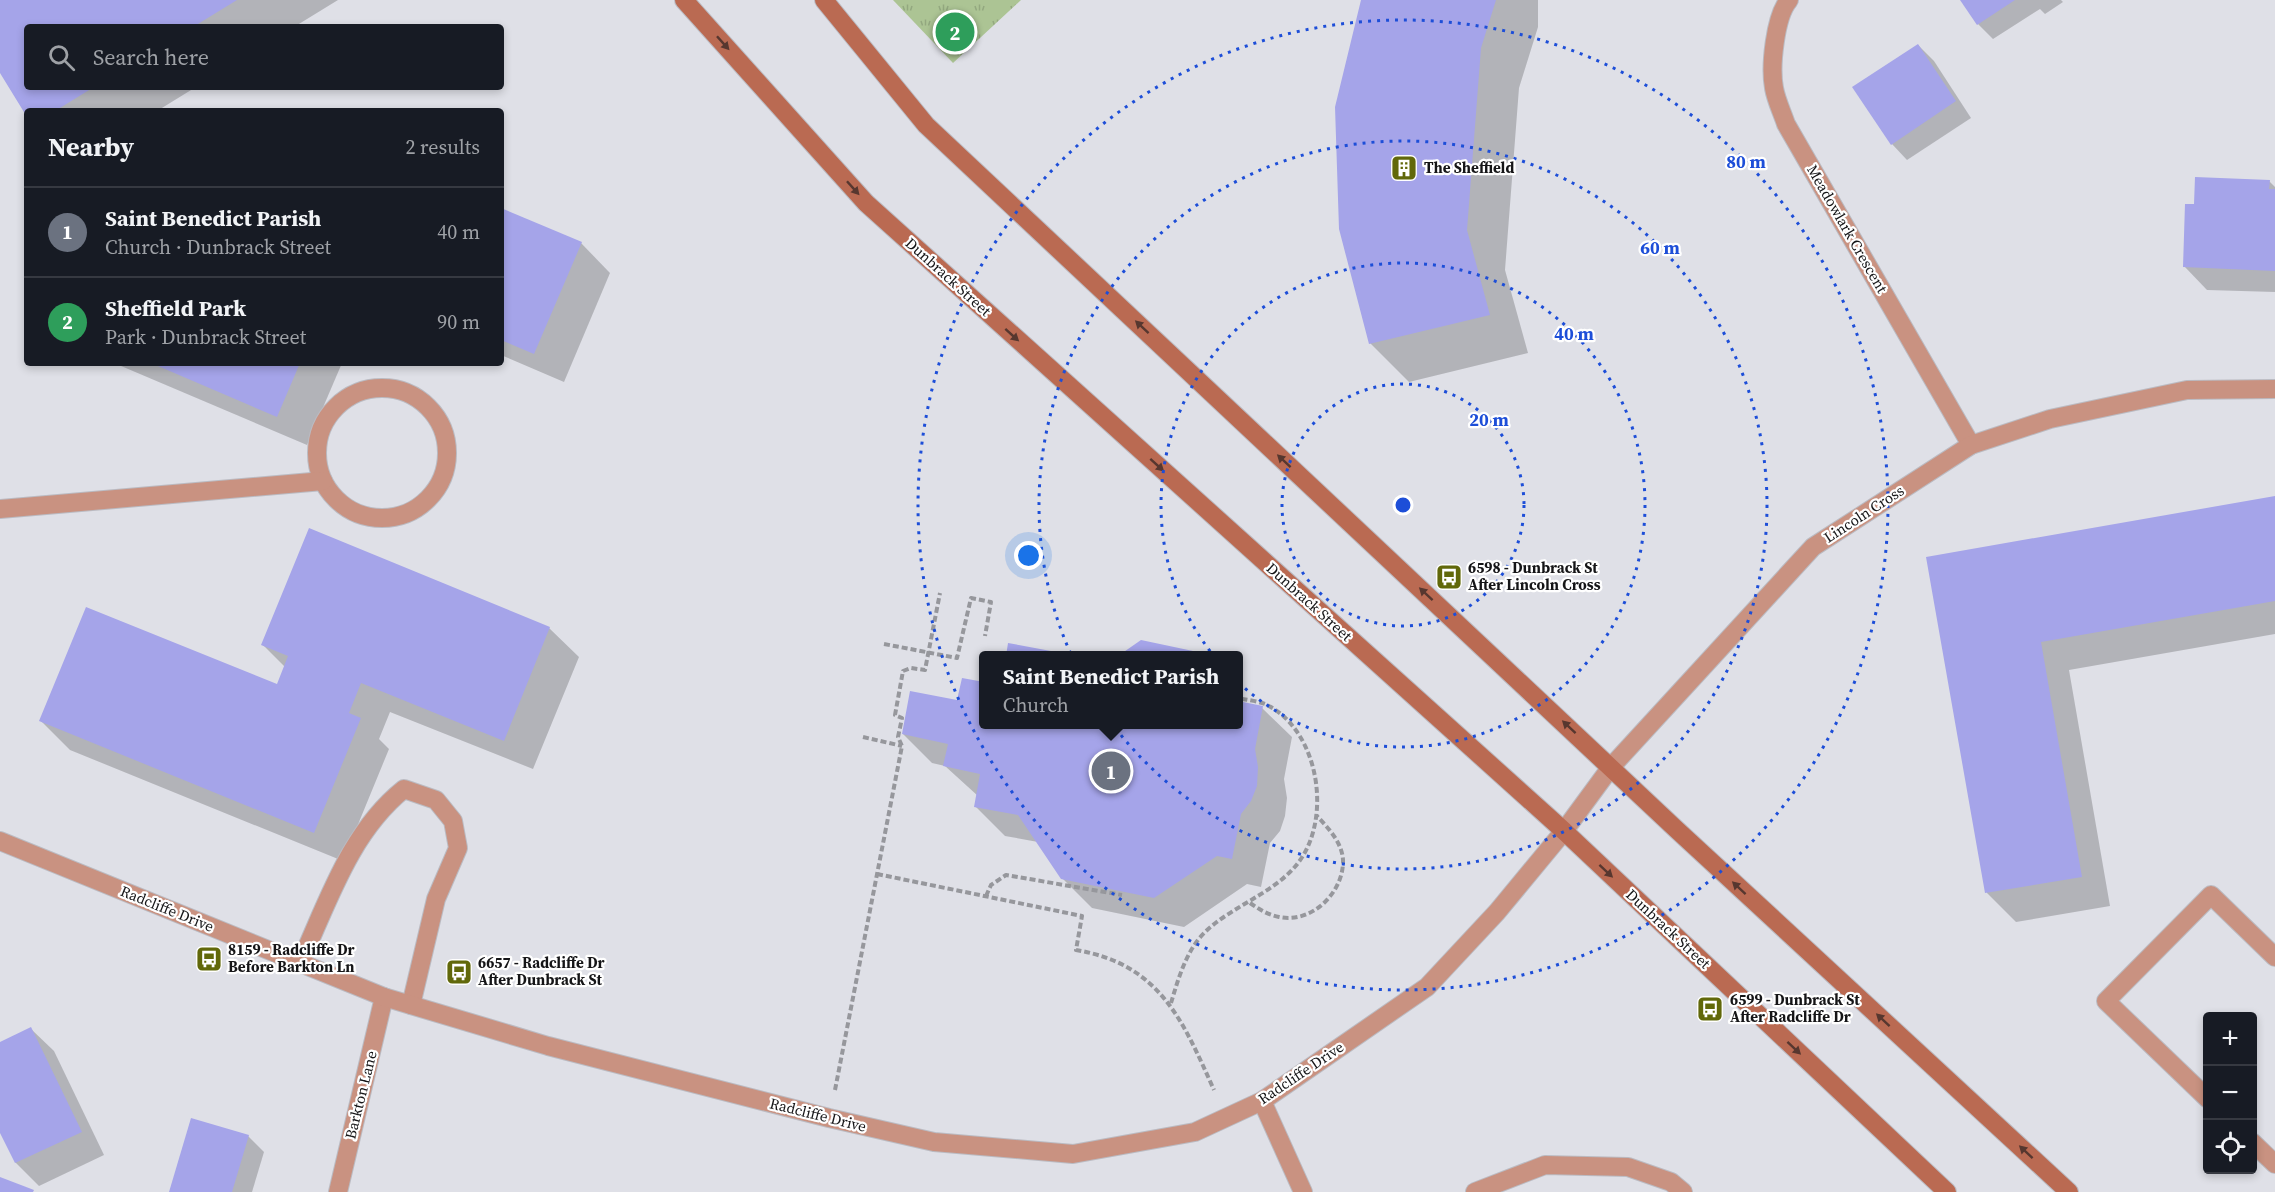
<!DOCTYPE html>
<meta charset="utf-8">
<style>
:root{--surface:#171b24;--page:#242831;--text:#f1f3f6;--muted:#9ea1a6;--line:#363941;--accent:#8c9099}
body{margin:0;font-family:"Source Serif 4",serif;background:var(--page);color:var(--text)}
.controls{position:absolute;right:18px;bottom:18px;display:grid;overflow:hidden;border-radius:6px;box-shadow:0 3px 9px #0003}
.controls button{width:54px;height:54px;display:grid;place-items:center;padding:0;border:0;border-bottom:2px solid var(--line);background:var(--surface);color:var(--text);font:30px sans-serif}
.you{position:absolute;left:1029px;top:556px;width:21px;height:21px;margin:-15px;border:4px solid #fff;border-radius:50%;background:#1a73e8;box-shadow:0 0 0 9px #1a73e833}
.badge{display:grid;place-items:center;width:39px;height:39px;border-radius:50%;background:var(--accent);color:#fff;font-size:20px;font-weight:700}
.pin{position:absolute;translate:-50% -50%;border:3px solid #fff;box-shadow:0 2px 6px #0006}
.popup{position:absolute;left:979px;top:651px;width:264px;height:78px;box-sizing:border-box;display:grid;place-content:center;border-radius:6px;background:var(--surface);filter:drop-shadow(0 2px 4px #0005);font-size:20px;white-space:nowrap;color:var(--muted)}
.popup b{font-size:22px;color:var(--text)}
.popup::after{content:'';position:absolute;left:50%;top:100%;margin-left:-12px;border:12px solid transparent;border-top-color:var(--surface)}
.list{margin:0;padding:0;list-style:none}
h2{display:flex;justify-content:space-between;align-items:center;height:78px;margin:0;padding:0 24px;font-size:26px}
h2 small{font-size:20px;font-weight:400;color:var(--muted)}
.list li{display:grid;grid-template-columns:39px 1fr auto;gap:18px;align-items:center;box-sizing:border-box;height:90px;padding:0 24px;border-top:2px solid var(--line)}
.list b{display:block;font-size:22px;white-space:nowrap}
.list p{margin:0;font-size:20px;white-space:nowrap;color:var(--muted)}
.list em{font-size:20px;font-style:normal;color:var(--muted)}
.icon{flex:none;width:33px;height:33px;fill:none;stroke:currentColor;stroke-width:2;stroke-linecap:round;stroke-linejoin:round}
.map{position:relative;flex:none;width:2275px;height:1192px;overflow:hidden}
.search{position:absolute;background:var(--surface);box-shadow:0 3px 9px #0003;left:24px;top:24px;width:480px;height:66px;display:flex;align-items:center;gap:15px;box-sizing:border-box;padding:0 21px;border-radius:6px;color:var(--muted);font-size:22px}
.panel{position:absolute;background:var(--surface);box-shadow:0 3px 9px #0003;left:24px;top:108px;width:480px;height:258px;border-radius:6px}
.map>svg:first-child{display:block}
</style>
<div class="map">
<svg width="2275" height="1192" viewBox="0 0 2275 1192">
<defs>
<pattern id="park-tufts" width="24" height="20" patternUnits="userSpaceOnUse" patternTransform="scale(1.5)"><rect width="24" height="20" fill="#acc494"/><path d="M3 7l-1-3M5 7V3M7 7l1-3M15 17l-1-3M17 17v-4M19 17l1-3" fill="none" stroke="#93a87f"/></pattern>
</defs>
<rect width="100%" height="100%" fill="#dfe0e7"/>
<polygon fill="url(#park-tufts)" points="893,0 1021,0 953,63"/>
<g fill="#0003">
<polygon points="0,0 338,0 294,27 27,27 27,87 196,87 157,111 27,111 27,114 0,70"/>
<polygon points="1363,0 1538,0 1538,27 1519,88 1505,270 1528,353 1409,382 1370,343"/>
<polygon points="1962,0 2061,0 2063,2 2045,14 2040,9 1993,39 1978,24"/>
<polygon points="1918,45 1934,61 1971,118 1907,160 1892,144"/>
<polygon points="2269,181 2275,187 2275,292 2207,290 2184,266 2196,206"/>
<polygon points="501,209 581,243 610,273 564,382 501,355"/>
<polygon points="114,363 342,363 307,445"/>
<polygon points="2275,498 2275,634 2069,670 2110,906 2016,922 1987,893 1928,559"/>
<polygon points="549,628 579,657 533,769 390,712 379,739 389,749 343,861 70,750 41,721 278,686 285,667 263,645"/>
<polygon points="1262,708 1292,737 1284,779 1287,798 1285,816 1280,831 1270,843 1261,887 1247,884 1184,927 1092,908 1062,878 1038,842 1005,836 976,807 978,796 945,766 932,763 903,734 984,724 1238,724"/>
<polygon points="31,1029 54,1051 104,1155 39,1186 16,1163 0,1130 0,1043"/>
<polygon points="248,1136 264,1152 252,1192 170,1192"/>
</g>
<g fill="#a5a4e9">
<polygon points="0,0 237,0 193,27 27,27 27,87 94,87 55,111 27,111 27,117 0,73"/>
<polygon points="1361,0 1496,0 1481,48 1467,230 1490,315 1369,344 1339,229 1335,107"/>
<polygon points="1960,0 2015,0 1977,25"/>
<polygon points="1918,44 1956,101 1891,145 1852,87"/>
<polygon points="2195,177 2270,180 2269,189 2275,189 2275,271 2183,267 2185,204 2194,204"/>
<polygon points="501,208 582,242 534,354 501,340"/>
<polygon points="151,363 300,363 277,417"/>
<polygon points="2275,496 2275,601 2041,642 2082,877 1985,893 1926,557"/>
<polygon points="309,528 550,627 504,741 361,683 349,713 361,718 314,833 39,721 86,607 277,684 288,656 261,645"/>
<polygon points="1141,640 1193,651 1196,656 1118,656"/>
<polygon points="1008,643 1067,654 1067,656 1006,656"/>
<polygon points="962,678 984,682 984,724 1238,724 1238,701 1263,706 1255,749 1258,767 1257,786 1251,801 1241,814 1232,859 1217,856 1154,898 1061,879 1018,815 974,807 980,774 943,766 948,744 902,734 910,691 957,700"/>
<polygon points="31,1027 82,1132 15,1163 0,1133 0,1042"/>
<polygon points="191,1118 249,1135 232,1192 169,1192"/>
<polygon points="0,1177 34,1190 33,1192 0,1192"/>
</g>
<g fill="none" stroke-linecap="round" stroke-linejoin="round">
<defs>
<g id="service">
<circle cx="382" cy="453" r="65"/>
<polyline points="0,509 323,481"/>
<path d="M300,963C328,902 350,832 404,789L436,800L453,821L458,848L436,899L411,1005"/>
<polyline points="2208,1099 2106,1001 2211,895 2275,957"/>
<polyline points="1262,1101 1303,1192"/>
<polyline points="2252,1142 2275,1164"/>
<polyline points="1475,1192 1545,1165 1628,1167 1671,1182 1683,1192"/>
</g>
<g id="minor">
<path d="M1789,0C1775,16 1770,67 1774,88C1776,100 1782,112 1786,124L1971,445"/>
<polyline points="1611,767 1813,547 1971,445 2050,419 2187,390 2275,389"/>
<polyline points="338,1192 384,997"/>
</g>
<polyline id="tertiary" points="0,841 384,997 548,1046 829,1118 934,1142 1073,1154 1195,1132 1262,1101 1427,987 1497,912 1564,831 1611,767"/>
<g id="secondary">
<polyline points="684,0 866,203 1564,831 1947,1192"/>
<polyline points="824,0 926,125 1677,830 2069,1192"/>
</g>
</defs>
<use href="#service" stroke="#bbbbc2" stroke-width="20"/>
<use href="#minor" stroke="#bbbbc2" stroke-width="20"/>
<use href="#tertiary" stroke="#bbbbc2" stroke-width="20"/>
<use href="#secondary" stroke="#bbbbc2" stroke-width="20"/>
<g stroke="#96979c" stroke-width="4" stroke-dasharray="6 3" stroke-linecap="butt">
<polyline points="884,644 957,658 971,598 991,602 985,636"/>
<polyline points="863,737 902,746"/>
<path d="M877,874L1082,916L1076,950C1160,964 1183,1021 1214,1090"/>
<polyline points="986,896 991,885 1006,875 1122,895"/>
<path d="M1250,903C1259,909 1268,915 1279,917C1312,924 1344,892 1343,860C1342,842 1328,828 1317,816"/>
<path d="M1171,1003C1177,983 1183,962 1195,944C1218,910 1272,897 1298,863C1333,818 1319,729 1265,704C1257,701 1247,700 1238,698"/>
<polyline points="835,1090 902,746 898,737 902,718 895,715 903,671 911,668 925,670 940,593"/>
</g>
<use href="#service" stroke="#c99281" stroke-width="18"/>
<use href="#minor" stroke="#c99281" stroke-width="18"/>
<use href="#tertiary" stroke="#c99281" stroke-width="18"/>
<use href="#secondary" stroke="#ba6a52" stroke-width="18"/>
</g>
<defs><path id="oneway-solid" d="M-6-.8H1V-3.2L6.5 0L1 3.2V.8H-6Z" transform="scale(1.5)"/></defs>
<g fill="#57372f">
<use href="#oneway-solid" transform="translate(723 43) rotate(48)"/>
<use href="#oneway-solid" transform="translate(853 188) rotate(48)"/>
<use href="#oneway-solid" transform="translate(1142 327) rotate(-137)"/>
<use href="#oneway-solid" transform="translate(1012 335) rotate(42)"/>
<use href="#oneway-solid" transform="translate(1284 461) rotate(-137)"/>
<use href="#oneway-solid" transform="translate(1157 465) rotate(42)"/>
<use href="#oneway-solid" transform="translate(1426 594) rotate(-137)"/>
<use href="#oneway-solid" transform="translate(1569 727) rotate(-137)"/>
<use href="#oneway-solid" transform="translate(1606 871) rotate(43)"/>
<use href="#oneway-solid" transform="translate(1739 888) rotate(-137)"/>
<use href="#oneway-solid" transform="translate(1883 1020) rotate(-137)"/>
<use href="#oneway-solid" transform="translate(1794 1048) rotate(43)"/>
<use href="#oneway-solid" transform="translate(2026 1152) rotate(-137)"/>
</g>
<g fill="none" stroke="#1d4ed8" stroke-width="3" stroke-dasharray="3 6">
<circle cx="1403" cy="505" r="121"/>
<circle cx="1403" cy="505" r="242"/>
<circle cx="1403" cy="505" r="364"/>
<circle cx="1403" cy="505" r="485"/>
</g>
<defs>
<symbol id="building-square" viewBox="-11 -11 22 22"><rect x="-9" y="-9" width="18" height="18" rx="4" fill="#61680a" stroke="#fff"/><path d="M-4-6H4V6H1V3H-1V6H-4ZM-2.5-4.3h1.7v1.8h-1.7ZM.8-4.3h1.7v1.8H.8ZM-2.5-1h1.7V.8h-1.7ZM.8-1h1.7V.8H.8Z" fill="#fff"/></symbol>
<symbol id="bus-square" viewBox="-11 -11 22 22"><rect x="-9" y="-9" width="18" height="18" rx="4" fill="#61680a" stroke="#fff"/><path d="M-5-6H5V4H4V6H2V4H-2V6H-4V4H-5ZM-3.5-4V0h7V-4ZM-3.5 1.2v1.5H-2V1.2ZM2 1.2v1.5H3.5V1.2Z" fill="#fff"/></symbol>
</defs>
<g fill-rule="evenodd">
<use href="#building-square" x="1389" y="153" width="30" height="30"/>
<use href="#bus-square" x="1434" y="562" width="30" height="30"/>
<use href="#bus-square" x="194" y="944" width="30" height="30"/>
<use href="#bus-square" x="444" y="957" width="30" height="30"/>
<use href="#bus-square" x="1695" y="994" width="30" height="30"/>
</g>
<g text-anchor="middle" stroke-width="4.5" stroke-linejoin="round" paint-order="stroke">
<g font-size="15" font-weight="bold" fill="#151517" stroke="#fff" text-anchor="start">
<text x="1424" y="173">The Sheffield</text>
<text x="1468" y="573">6598 - Dunbrack St<tspan x="1468" dy="17">After Lincoln Cross</tspan></text>
<text x="228" y="955">8159 - Radcliffe Dr<tspan x="228" dy="17">Before Barkton Ln</tspan></text>
<text x="478" y="968">6657 - Radcliffe Dr<tspan x="478" dy="17">After Dunbrack St</tspan></text>
<text x="1730" y="1005">6599 - Dunbrack St<tspan x="1730" dy="17">After Radcliffe Dr</tspan></text>
</g>
<g font-size="15" fill="#151517" stroke="#fff">
<text transform="translate(1847 229) rotate(60)" y="5">Meadowlark Crescent</text>
<text transform="translate(948 277) rotate(42)" y="5">Dunbrack Street</text>
<text transform="translate(1864 514) rotate(-33)" y="5">Lincoln Cross</text>
<text transform="translate(1309 602) rotate(42)" y="5">Dunbrack Street</text>
<text transform="translate(167 909) rotate(22)" y="5">Radcliffe Drive</text>
<text transform="translate(1668 929) rotate(43)" y="5">Dunbrack Street</text>
<text transform="translate(1301 1073) rotate(-34)" y="5">Radcliffe Drive</text>
<text transform="translate(361 1095) rotate(-76)" y="5">Barkton Lane</text>
<text transform="translate(818 1115) rotate(14)" y="5">Radcliffe Drive</text>
</g>
</g>
<circle cx="1403" cy="505" r="9" fill="#1d4ed8" stroke="#fff" stroke-width="3"/>
<g font-size="18" text-anchor="middle" font-weight="bold" fill="#1d4ed8" stroke="#fff" stroke-width="4.5" stroke-linejoin="round" paint-order="stroke">
<text x="1746" y="168">80 m</text>
<text x="1660" y="254">60 m</text>
<text x="1574" y="340">40 m</text>
<text x="1489" y="426">20 m</text>
</g>
</svg>
<div class="controls">
<button>+</button>
<button>−</button>
<button><svg class="icon" aria-label="locate" viewBox="0 0 24 24"><circle cx="12" cy="12" r="6"/><path d="M12 2v4M12 18v4M2 12h4M18 12h4"/></svg></button>
</div>
<div class="you"></div>
<div class="pin badge" style="left:1111px;top:771px;background:#6b7280">1</div>
<div class="popup"><b>Saint Benedict Parish</b>Church</div>
<div class="pin badge" style="left:955px;top:32px;background:#2e9e5b">2</div>
<div class="search"><svg class="icon" aria-label="search" viewBox="0 0 24 24"><circle cx="10" cy="10" r="6"/><path d="M15 15l6 6"/></svg>Search here</div>
<section class="panel">
<h2>Nearby<small>2 results</small></h2>
<ul class="list">
<li><span class="badge" style="background:#6b7280">1</span><div><b>Saint Benedict Parish</b><p>Church · Dunbrack Street</p></div><em>40 m</em></li>
<li><span class="badge" style="background:#2e9e5b">2</span><div><b>Sheffield Park</b><p>Park · Dunbrack Street</p></div><em>90 m</em></li>
</ul>
</section>
</div>
